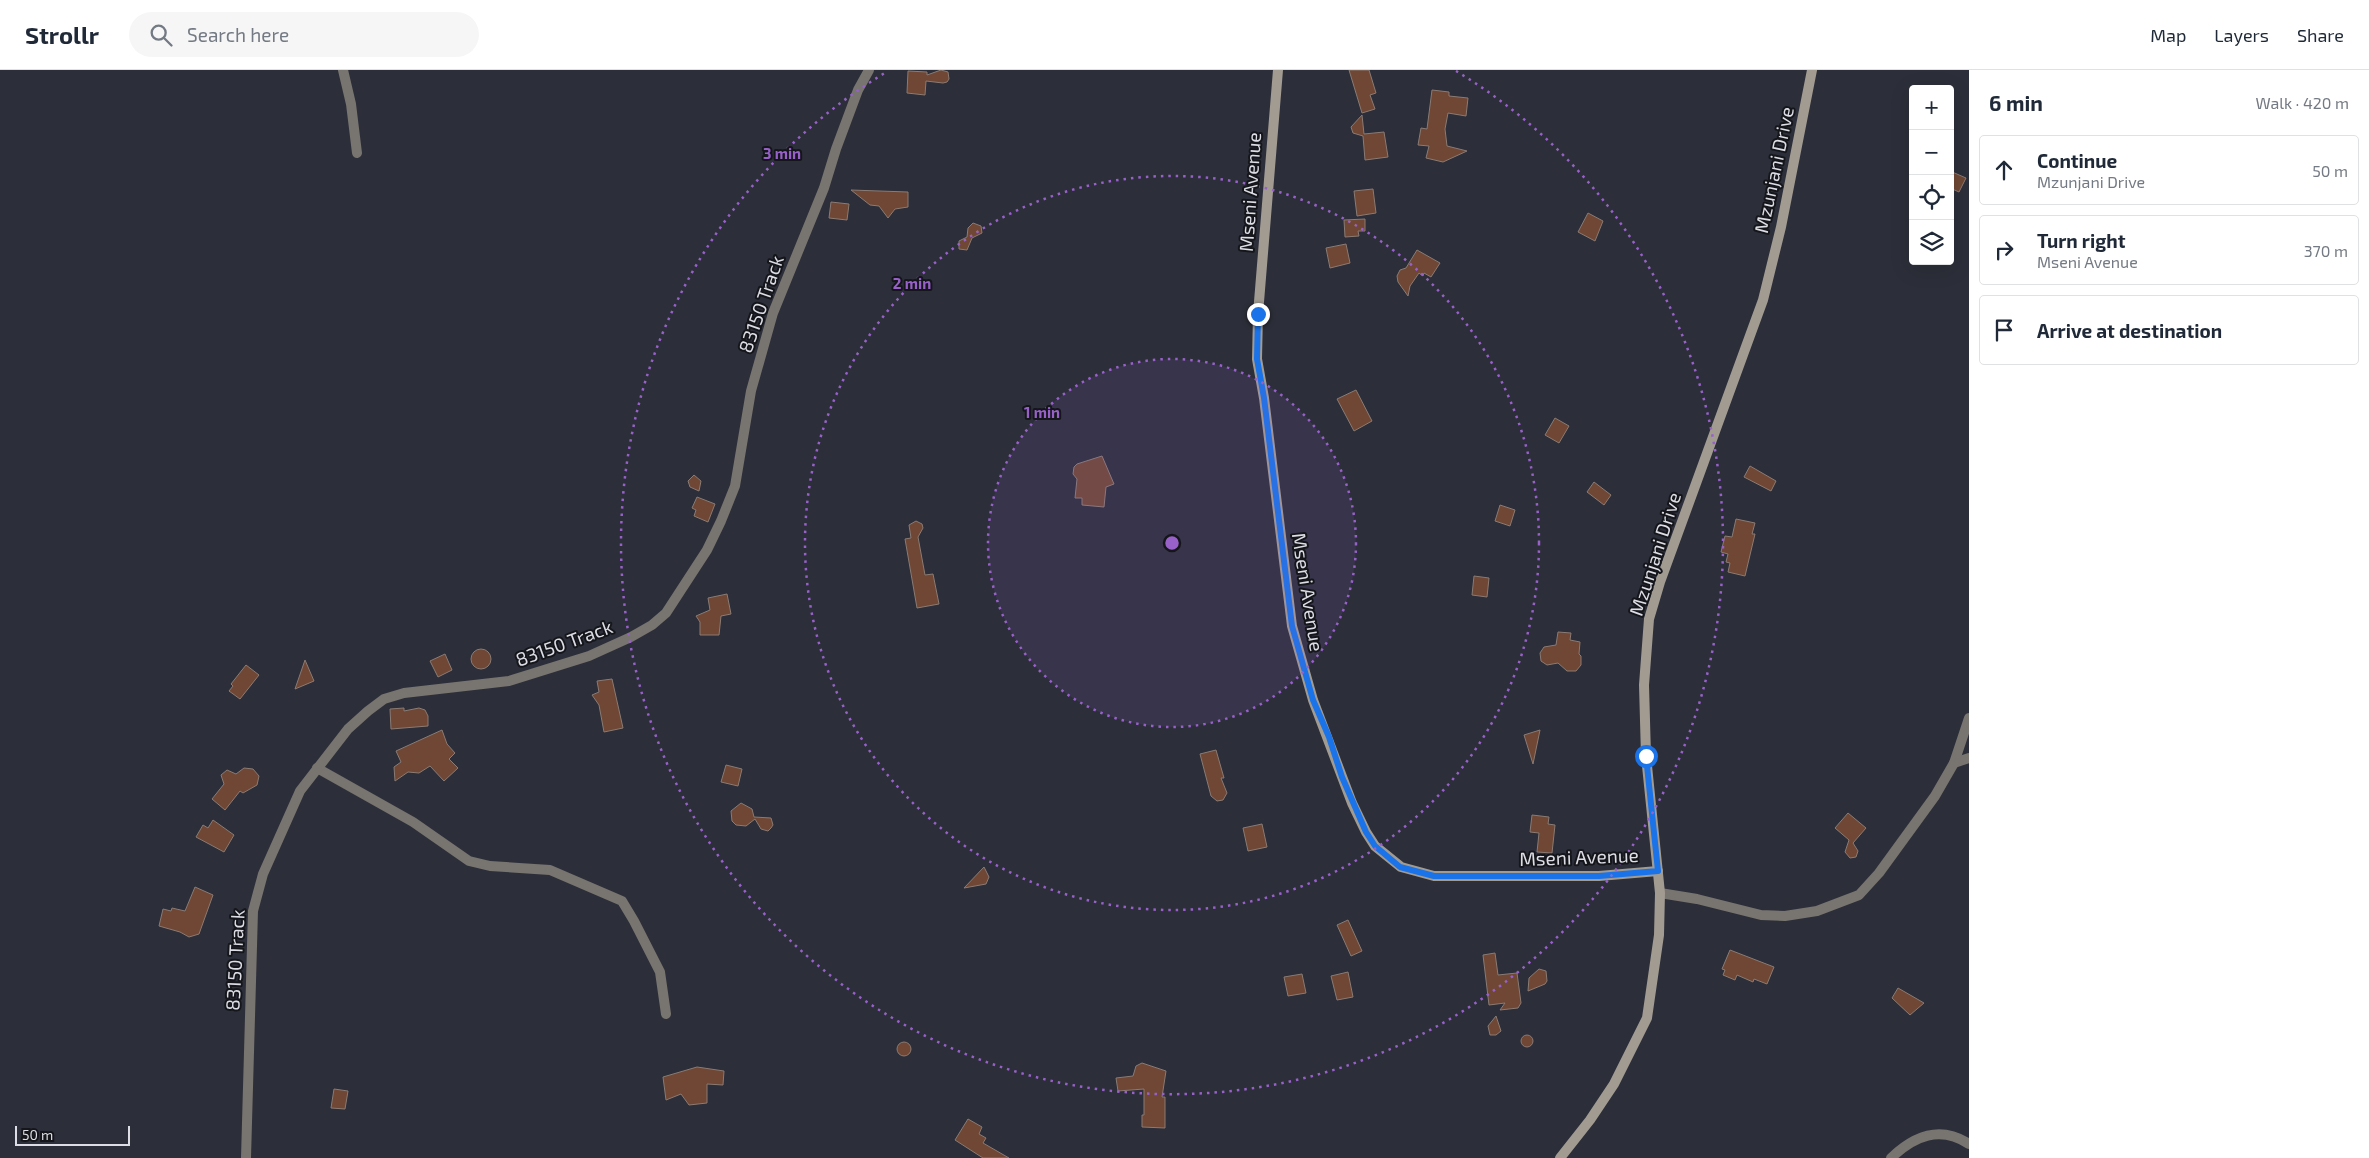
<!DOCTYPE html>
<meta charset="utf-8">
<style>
:root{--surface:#fff;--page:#f6f6f7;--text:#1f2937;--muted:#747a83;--line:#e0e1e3}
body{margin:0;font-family:"Exo 2",sans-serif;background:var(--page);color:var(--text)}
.controls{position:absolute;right:15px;top:15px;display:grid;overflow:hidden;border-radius:5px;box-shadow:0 5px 20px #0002}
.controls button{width:45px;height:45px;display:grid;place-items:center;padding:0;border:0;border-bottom:1px solid var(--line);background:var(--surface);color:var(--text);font:25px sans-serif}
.scale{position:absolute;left:15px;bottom:12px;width:115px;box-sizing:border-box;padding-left:5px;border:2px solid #dcdde5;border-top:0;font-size:14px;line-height:18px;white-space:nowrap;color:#dcdde5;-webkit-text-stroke:4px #15161b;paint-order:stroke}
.stop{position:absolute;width:15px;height:15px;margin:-11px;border:4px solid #1a73e8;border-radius:50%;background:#fff}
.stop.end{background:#1a73e8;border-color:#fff;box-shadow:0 1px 5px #0008}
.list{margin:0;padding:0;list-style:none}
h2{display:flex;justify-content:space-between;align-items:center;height:65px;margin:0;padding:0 20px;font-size:21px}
h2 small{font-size:16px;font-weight:400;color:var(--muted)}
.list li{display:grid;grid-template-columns:32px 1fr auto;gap:15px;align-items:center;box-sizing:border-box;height:70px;margin:0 10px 10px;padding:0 10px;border:1px solid var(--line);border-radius:5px}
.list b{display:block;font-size:19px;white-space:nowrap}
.list p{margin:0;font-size:16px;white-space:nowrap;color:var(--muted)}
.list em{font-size:16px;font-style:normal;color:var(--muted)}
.icon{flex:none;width:28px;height:28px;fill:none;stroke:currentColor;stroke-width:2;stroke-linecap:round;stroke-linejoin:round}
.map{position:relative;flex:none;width:1969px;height:1088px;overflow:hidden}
header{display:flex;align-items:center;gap:30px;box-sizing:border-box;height:70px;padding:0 25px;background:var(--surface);border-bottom:1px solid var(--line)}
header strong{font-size:24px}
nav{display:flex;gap:28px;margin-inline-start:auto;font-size:18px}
.search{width:350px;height:45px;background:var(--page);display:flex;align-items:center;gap:12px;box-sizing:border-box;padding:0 18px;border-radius:28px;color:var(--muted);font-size:19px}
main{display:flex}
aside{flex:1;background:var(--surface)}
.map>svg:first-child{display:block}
</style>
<header>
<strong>Strollr</strong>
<div class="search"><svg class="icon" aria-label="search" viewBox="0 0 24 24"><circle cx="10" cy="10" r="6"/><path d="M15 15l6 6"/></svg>Search here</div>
<nav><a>Map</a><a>Layers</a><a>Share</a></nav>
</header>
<main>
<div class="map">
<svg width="1969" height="1088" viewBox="0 0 1969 1088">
<rect width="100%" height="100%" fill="#2c2e39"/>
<g fill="#6f4734" stroke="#8a7b74">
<polygon points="941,0 948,2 949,9 947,12 943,13 926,11 925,25 907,23 908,1 927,2 927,5"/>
<polygon points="1349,0 1369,0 1376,23 1370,25 1375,39 1362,43"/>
<polygon points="1432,20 1449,22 1449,26 1468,28 1466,46 1448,43 1445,59 1447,76 1467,81 1443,92 1426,88 1429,76 1418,75 1421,58 1427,59"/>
<polygon points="1362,45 1364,64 1384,62 1388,87 1365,90 1363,66 1353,63 1351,57"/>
<polygon points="1950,101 1966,108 1959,122 1950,118"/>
<polygon points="1373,119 1376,143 1357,146 1354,121"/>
<polygon points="851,120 908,122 908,137 895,139 888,148 879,136 870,135"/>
<polygon points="831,132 849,134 847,150 829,148"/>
<polygon points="1588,143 1603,151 1595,171 1578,162"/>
<polygon points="1365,149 1365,161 1358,161 1359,166 1345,167 1344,150"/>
<polygon points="973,153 981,156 982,163 972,168 967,180 959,179 959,171 967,167 968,158"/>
<polygon points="1346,174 1350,193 1330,198 1326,178"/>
<polygon points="1417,180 1440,193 1431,207 1424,203 1423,206 1419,203 1410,216 1408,226 1398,212 1397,206 1400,200 1406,198"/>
<polygon points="1356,320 1372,351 1354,361 1337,329"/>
<polygon points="1555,348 1569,356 1559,373 1545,365"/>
<polygon points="1102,386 1114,414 1106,417 1104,437 1082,435 1082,428 1075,428 1077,409 1073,404 1074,397 1077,394"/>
<polygon points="1750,396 1776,411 1771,421 1744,407"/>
<polygon points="694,405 701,411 699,421 690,417 688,411"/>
<polygon points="1594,412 1611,425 1604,435 1587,422"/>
<polygon points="697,427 715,434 708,452 694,446 696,440 692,438"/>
<polygon points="1500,435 1515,440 1510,456 1495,451"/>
<polygon points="1736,449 1755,453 1752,464 1755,464 1745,506 1728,502 1730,493 1726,492 1728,484 1721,482 1725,466 1732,467"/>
<polygon points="916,451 922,454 923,458 918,467 925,505 933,504 939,534 917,538 905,469 911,468 909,455"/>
<polygon points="1474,506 1489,508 1487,527 1472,525"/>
<polygon points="727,524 731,544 721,546 719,565 700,565 700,552 696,546 710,540 708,528"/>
<polygon points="1558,562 1571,563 1570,570 1580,572 1579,584 1581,586 1581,595 1576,601 1567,601 1558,593 1547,595 1541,591 1540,583 1544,577 1556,575"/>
<circle cx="481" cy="589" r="10"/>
<polygon points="445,584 452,600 438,607 430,591"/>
<polygon points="305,590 314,611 295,619"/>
<polygon points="246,595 259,605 240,629 229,621 233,616 231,614"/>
<polygon points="612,609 623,658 604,662 599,635 592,625 599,622 597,611"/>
<polygon points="404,638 404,641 419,638 425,640 428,646 428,656 391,659 390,639"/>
<polygon points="442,660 447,674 455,683 449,689 458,698 444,711 430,696 419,703 408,702 395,711 394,697 401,692 396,681"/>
<polygon points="1540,660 1533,694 1524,665"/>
<polygon points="1216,680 1224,708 1221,708 1227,723 1223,730 1217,731 1211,726 1200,684"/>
<polygon points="726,695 742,699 738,716 721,712"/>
<polygon points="244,698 253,699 259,706 257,715 243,723 240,721 225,740 212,729 224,714 221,705 227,700 236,704"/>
<polygon points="741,733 752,739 754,747 771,748 773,755 771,758 768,761 761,759 755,749 746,756 736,755 732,751 731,741"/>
<polygon points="1848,743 1866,758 1853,773 1858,781 1856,787 1850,788 1845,782 1849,770 1835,758"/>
<polygon points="1532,745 1549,747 1548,754 1555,755 1552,783 1537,782 1539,763 1530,762"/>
<polygon points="213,750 234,765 224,782 196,767 203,755 208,758"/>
<polygon points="1262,754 1267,777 1248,781 1243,758"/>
<polygon points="984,797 989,807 986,814 964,818"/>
<polygon points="195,817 213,825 199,864 189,867 180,862 159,856 163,839 171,841 172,838 185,841"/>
<polygon points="1348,850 1362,881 1351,886 1337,855"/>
<polygon points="1730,880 1774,897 1767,914 1754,909 1753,912 1737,905 1735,910 1723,905 1725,900 1722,899"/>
<polygon points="1495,883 1498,905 1517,903 1521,933 1518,938 1500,940 1505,933 1489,935 1483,885"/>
<polygon points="1539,899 1546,901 1547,911 1545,914 1528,921 1529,908"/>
<polygon points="1348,902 1353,927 1337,930 1331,906"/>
<polygon points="1302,904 1306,923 1288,926 1284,907"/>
<polygon points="1898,918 1924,933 1910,945 1892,928"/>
<polygon points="1496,946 1501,961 1496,965 1490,965 1488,956"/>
<circle cx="1527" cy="971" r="6"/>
<circle cx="904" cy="979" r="7"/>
<polygon points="1142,993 1166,1001 1162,1027 1165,1027 1165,1058 1142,1057 1142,1045 1144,1045 1144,1019 1118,1021 1116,1008 1133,1006 1136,996"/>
<polygon points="697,997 724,1001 723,1015 707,1014 707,1033 689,1035 681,1024 666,1030 663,1007"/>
<polygon points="334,1019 348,1021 345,1039 331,1038"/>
<polygon points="968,1049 982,1057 979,1064 986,1068 983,1073 1009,1088 983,1088 955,1070"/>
</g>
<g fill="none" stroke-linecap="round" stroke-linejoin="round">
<g stroke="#78746f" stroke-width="10">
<polyline points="343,0 351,34 357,83"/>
<polyline points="1954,693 1969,688"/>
<polyline points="317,698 413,752 469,791 490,796 550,800 622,831 634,851 660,902 666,944"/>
<polyline points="1660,823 1697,829 1761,845 1785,846 1817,841 1859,825 1879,803 1935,726 1954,693 1969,648"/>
<polyline points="246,1088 253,841 263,804 300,721 348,659 368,641 384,629 404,623 509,611 589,586 631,567 652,555 666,543 707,480 721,451 735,416 751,321 773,243 824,118 836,79 858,20 869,0"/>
<path d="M1891,1088C1914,1066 1940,1055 1969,1074"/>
</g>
<g stroke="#a19b92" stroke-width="10">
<polyline points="1278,0 1258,244 1257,289 1264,328 1292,556 1313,630 1352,733 1366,762 1375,776 1401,797 1434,806 1599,806 1658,801"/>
<polyline points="1560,1088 1590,1050 1614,1014 1647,948 1659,865 1660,823 1646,686 1644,615 1649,549 1660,512 1763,230 1781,157 1812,0"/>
</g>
</g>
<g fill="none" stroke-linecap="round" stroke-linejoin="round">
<polyline stroke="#1a73e8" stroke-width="6" points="1258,244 1257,289 1264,328 1292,556 1313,630 1329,667 1342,707 1366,762 1375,776 1400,797 1434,806 1599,806 1658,801 1646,686"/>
</g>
<circle cx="1172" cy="473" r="184" fill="#9861ca" fill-opacity=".12"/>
<g fill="none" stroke="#9861ca" stroke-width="2.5" stroke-dasharray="2.5 5">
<circle cx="1172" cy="473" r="184"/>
<circle cx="1172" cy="473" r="367"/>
<path d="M1456 1A551 551 0 1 1 888 1"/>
</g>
<g text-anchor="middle" stroke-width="4" stroke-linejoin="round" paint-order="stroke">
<g font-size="19" fill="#dcdde5" stroke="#15161b">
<text transform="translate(1774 100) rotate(-78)" y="7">Mzunjani Drive</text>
<text transform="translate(1250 122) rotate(-86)" y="7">Mseni Avenue</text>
<text transform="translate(761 234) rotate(-71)" y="7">83150 Track</text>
<text transform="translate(1655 484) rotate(-72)" y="7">Mzunjani Drive</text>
<text transform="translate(1308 522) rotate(81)" y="7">Mseni Avenue</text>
<text transform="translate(564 573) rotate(-20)" y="7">83150 Track</text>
<text transform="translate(1579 787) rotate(-2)" y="7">Mseni Avenue</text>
<text transform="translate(235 890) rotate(-87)" y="7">83150 Track</text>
</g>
</g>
<circle cx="1172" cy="473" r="8" fill="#9861ca" stroke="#15161b" stroke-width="2.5"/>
<g font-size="15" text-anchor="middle" font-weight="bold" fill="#9861ca" stroke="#15161b" stroke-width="4" stroke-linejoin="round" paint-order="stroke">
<text x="782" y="89">3 min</text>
<text x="912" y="219">2 min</text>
<text x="1042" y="348">1 min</text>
</g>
</svg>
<div class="controls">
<button>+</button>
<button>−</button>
<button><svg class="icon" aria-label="locate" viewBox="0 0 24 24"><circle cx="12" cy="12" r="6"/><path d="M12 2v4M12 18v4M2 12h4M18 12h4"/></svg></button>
<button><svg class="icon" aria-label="layers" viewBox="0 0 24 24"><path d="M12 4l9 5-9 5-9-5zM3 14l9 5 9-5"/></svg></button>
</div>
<div class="scale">50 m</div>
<div class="stop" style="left:1646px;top:686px"></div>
<div class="stop end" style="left:1258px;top:244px"></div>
</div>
<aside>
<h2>6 min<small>Walk · 420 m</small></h2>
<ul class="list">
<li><svg class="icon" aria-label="ahead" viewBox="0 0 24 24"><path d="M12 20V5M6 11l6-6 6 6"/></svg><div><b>Continue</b><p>Mzunjani Drive</p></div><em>50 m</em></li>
<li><svg class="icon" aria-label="right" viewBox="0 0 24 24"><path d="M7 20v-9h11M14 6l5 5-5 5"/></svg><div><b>Turn right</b><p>Mseni Avenue</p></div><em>370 m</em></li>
<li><svg class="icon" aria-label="arrive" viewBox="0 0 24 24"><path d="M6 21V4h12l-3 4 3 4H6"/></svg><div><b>Arrive at destination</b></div></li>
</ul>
</aside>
</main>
